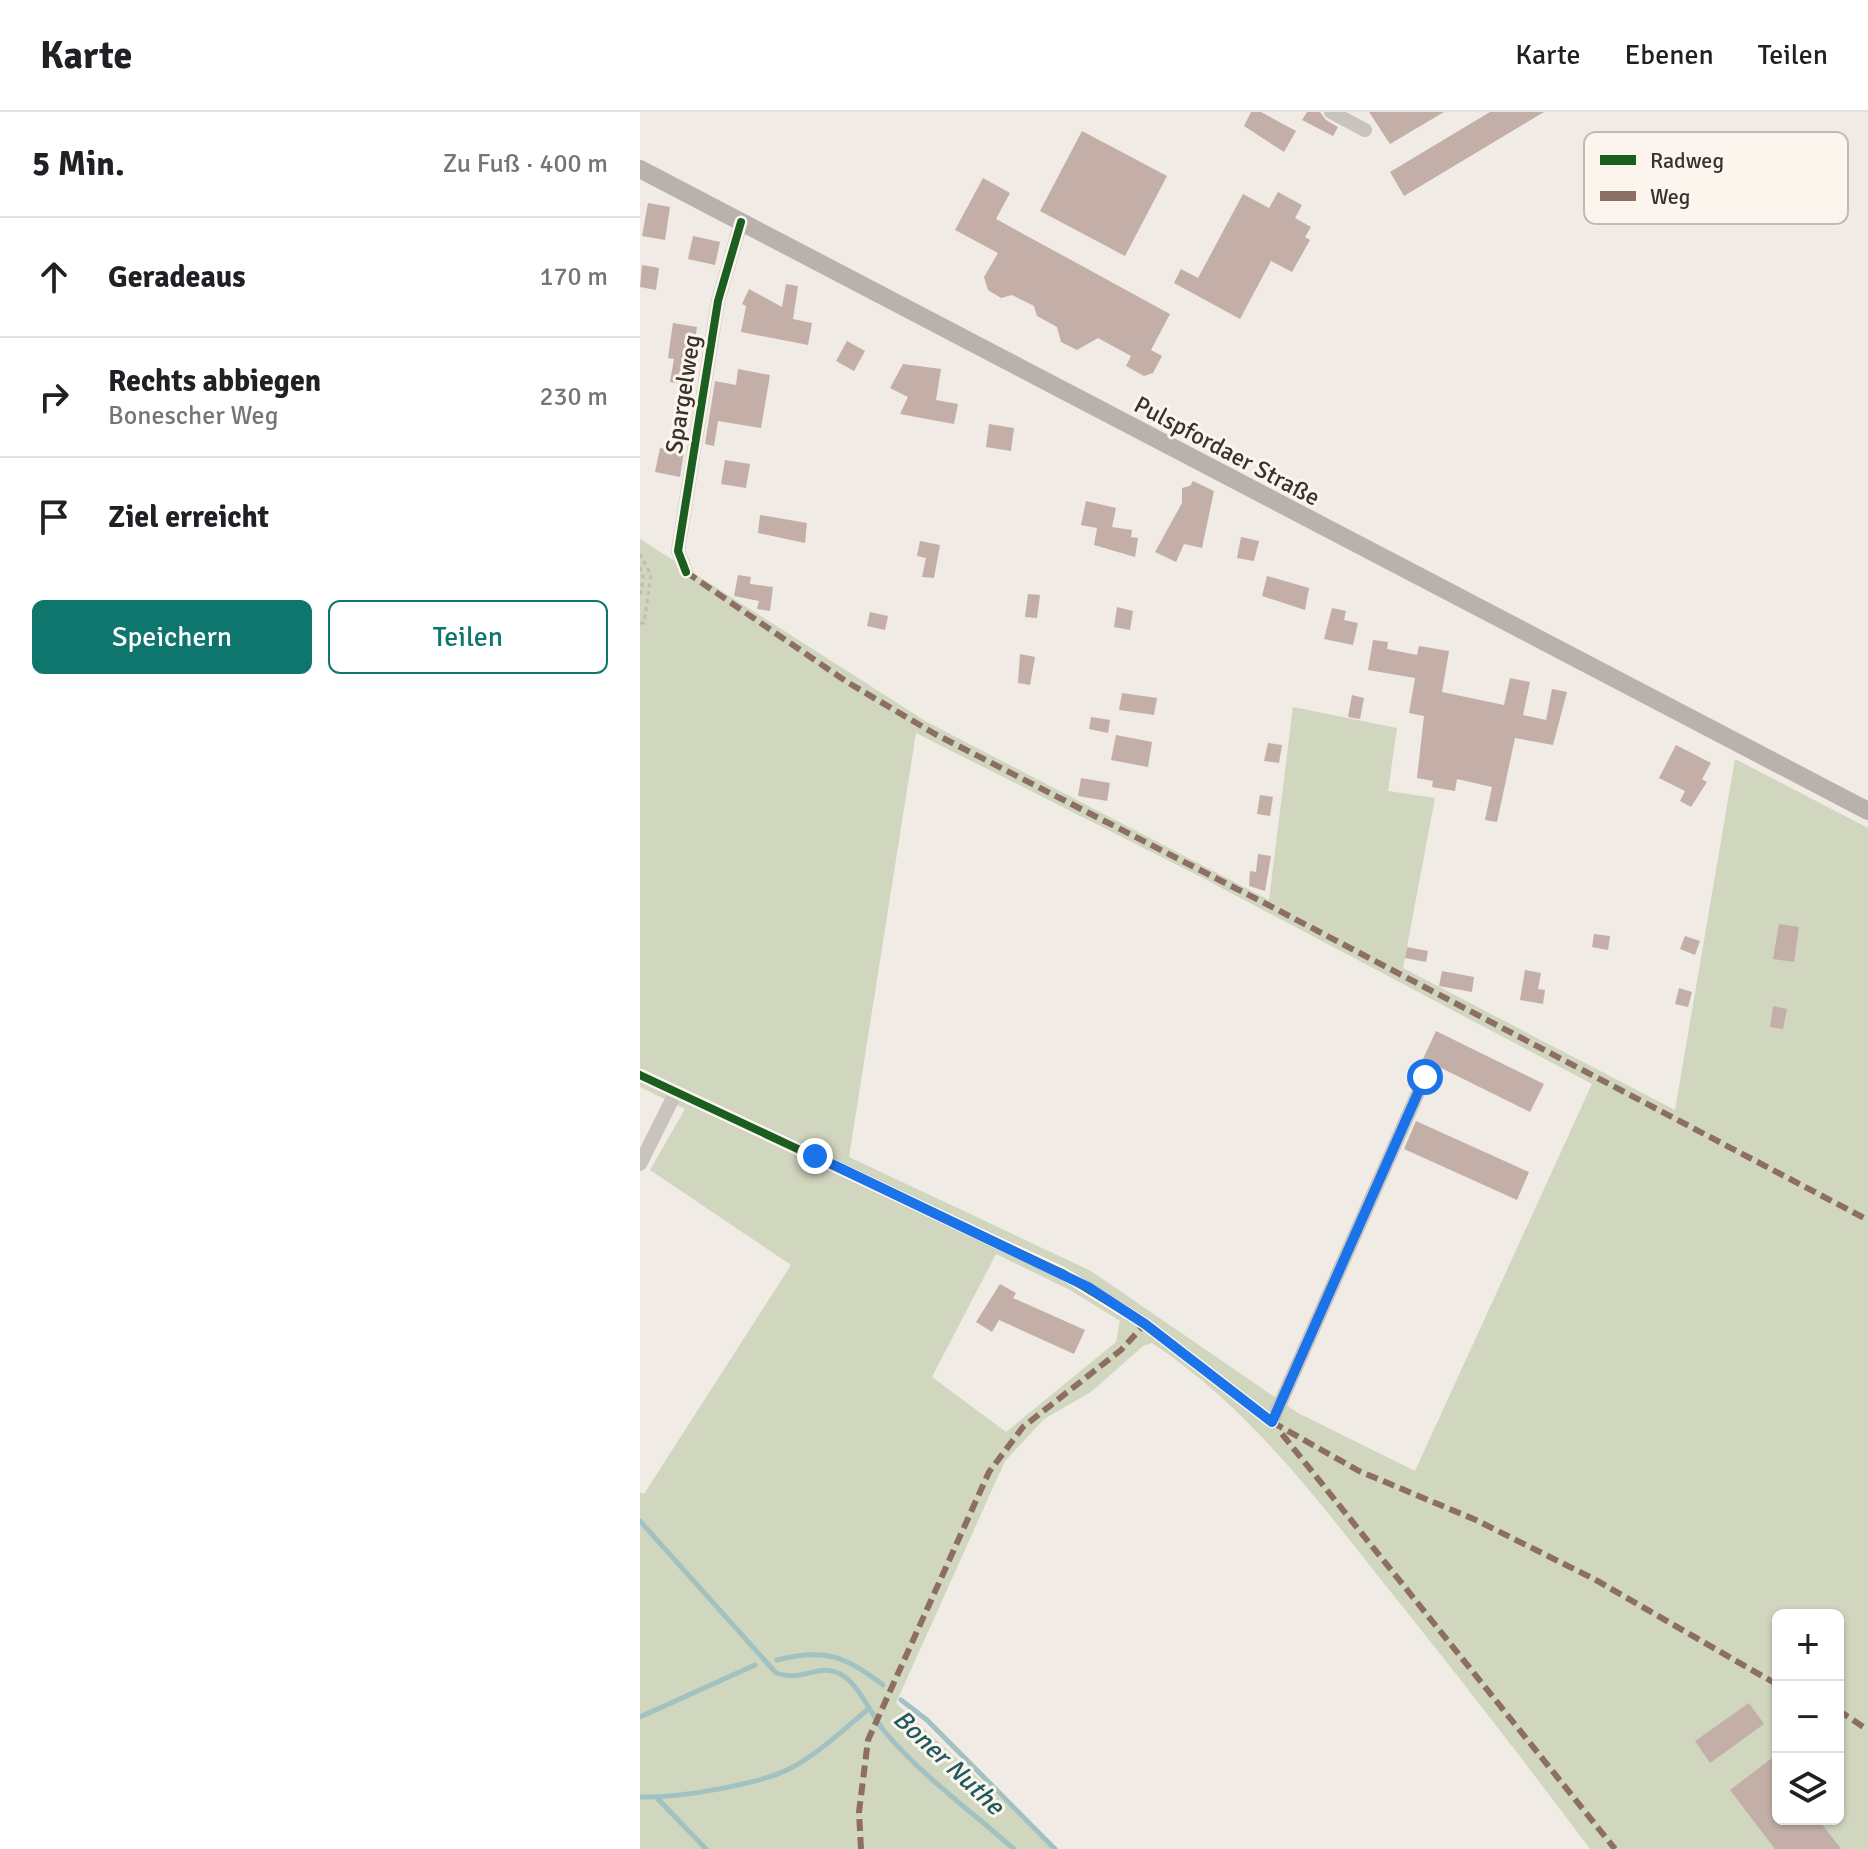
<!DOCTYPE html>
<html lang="de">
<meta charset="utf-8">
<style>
:root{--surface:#fff;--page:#f6f6f6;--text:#202124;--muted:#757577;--line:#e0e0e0;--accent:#0f766e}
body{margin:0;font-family:Signika,sans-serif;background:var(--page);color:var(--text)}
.controls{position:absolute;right:24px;bottom:24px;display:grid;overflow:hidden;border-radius:12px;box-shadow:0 2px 6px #0004}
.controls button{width:72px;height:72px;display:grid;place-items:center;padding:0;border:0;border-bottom:2px solid var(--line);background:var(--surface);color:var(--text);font:40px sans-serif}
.stop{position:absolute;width:24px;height:24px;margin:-18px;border:6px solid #1a73e8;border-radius:50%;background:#fff}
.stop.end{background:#1a73e8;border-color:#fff;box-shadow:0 2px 8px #0008}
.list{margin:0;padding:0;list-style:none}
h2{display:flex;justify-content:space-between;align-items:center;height:104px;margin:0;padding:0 32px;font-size:34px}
h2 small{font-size:26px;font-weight:400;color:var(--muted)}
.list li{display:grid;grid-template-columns:52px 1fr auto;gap:24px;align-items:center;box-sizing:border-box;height:120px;padding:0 32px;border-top:2px solid var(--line)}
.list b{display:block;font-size:30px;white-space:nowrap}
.list p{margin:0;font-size:26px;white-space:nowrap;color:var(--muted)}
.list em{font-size:26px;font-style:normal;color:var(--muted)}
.actions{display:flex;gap:16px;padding:24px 32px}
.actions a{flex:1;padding:18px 0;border:2px solid var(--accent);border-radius:12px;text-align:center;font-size:28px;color:var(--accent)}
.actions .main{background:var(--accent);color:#fff}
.icon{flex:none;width:44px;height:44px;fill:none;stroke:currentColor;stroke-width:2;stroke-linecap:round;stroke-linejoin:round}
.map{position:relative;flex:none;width:1228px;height:1737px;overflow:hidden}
header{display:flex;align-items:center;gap:48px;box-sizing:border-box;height:112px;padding:0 40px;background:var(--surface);border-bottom:2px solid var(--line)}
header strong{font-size:38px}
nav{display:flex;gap:44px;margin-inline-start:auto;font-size:28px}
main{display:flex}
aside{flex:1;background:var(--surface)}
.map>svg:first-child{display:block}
</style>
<header>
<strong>Karte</strong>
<nav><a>Karte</a><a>Ebenen</a><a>Teilen</a></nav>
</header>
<main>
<aside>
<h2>5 Min.<small>Zu Fuß · 400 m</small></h2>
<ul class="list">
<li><svg class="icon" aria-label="ahead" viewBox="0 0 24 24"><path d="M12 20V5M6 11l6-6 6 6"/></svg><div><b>Geradeaus</b></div><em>170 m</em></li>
<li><svg class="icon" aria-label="right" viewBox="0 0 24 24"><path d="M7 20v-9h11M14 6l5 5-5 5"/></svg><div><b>Rechts abbiegen</b><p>Bonescher Weg</p></div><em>230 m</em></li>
<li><svg class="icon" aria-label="arrive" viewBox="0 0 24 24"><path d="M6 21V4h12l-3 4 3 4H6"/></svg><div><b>Ziel erreicht</b></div></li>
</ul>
<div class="actions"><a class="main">Speichern</a><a>Teilen</a></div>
</aside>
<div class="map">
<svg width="1228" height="1737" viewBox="0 0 1228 1737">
<rect width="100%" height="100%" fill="#f0ebe5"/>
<path fill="#d1d6bf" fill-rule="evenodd" d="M0,427L287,610L629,788L653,595L757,616L748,679L795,686L763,856L1035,998L1095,647L1228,716V1737H950C882,1646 813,1557 742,1469C674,1383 605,1292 512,1231L503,1234L451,1280L404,1307L365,1349L256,1591L416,1737H0V1380L4,1382L151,1153L10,1058L45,997L0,975ZM276,621L559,764L952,972L775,1359L658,1301L451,1159L209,1045ZM356,1142L430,1178L480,1209L476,1230L366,1320L292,1265ZM1138,1503H1198V1707H1138Z"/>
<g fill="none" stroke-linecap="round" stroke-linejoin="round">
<g stroke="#a1c2c1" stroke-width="5">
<path d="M0,1409L136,1561C162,1570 175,1553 196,1560C218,1568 230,1602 245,1620C282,1664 331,1699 374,1737"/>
<path d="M137,1548C184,1536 206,1544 243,1573"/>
<polyline points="261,1588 287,1608 415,1737"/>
<polyline points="0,1605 115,1553"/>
<path d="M0,1685C38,1686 120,1673 153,1655C180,1640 203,1618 227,1598"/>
<polyline points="17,1686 66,1737"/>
</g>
</g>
<g fill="#c3afa7">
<polygon points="611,0 621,0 656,19 644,40 604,14"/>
<polygon points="667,0 680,0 686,8 698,15 693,24 662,8"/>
<polygon points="729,0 804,0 750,32"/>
<polygon points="850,0 904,0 764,84 750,60"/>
<polygon points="442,19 527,64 485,144 400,99"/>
<polygon points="343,66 370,81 356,107 530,202 511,238 522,244 513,261 504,264 486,254 491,244 458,226 437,238 421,230 417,215 397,204 394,194 372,183 361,186 348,178 344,165 358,141 315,118"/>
<polygon points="638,80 662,93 655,106 671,115 665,125 670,128 652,160 631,149 600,207 534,171 541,157 558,166 603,82 629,96"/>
<polygon points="8,91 30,95 25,128 2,124"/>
<polygon points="53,124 80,130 75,153 48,147"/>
<polygon points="2,153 19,156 16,178 0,175"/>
<polygon points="146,172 158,174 153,207 172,211 168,233 101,220 106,194 102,192 109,177 142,195"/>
<polygon points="33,211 57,215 48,273 30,270 34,247 28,246"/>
<polygon points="207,229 225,239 214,259 196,249"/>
<polygon points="263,252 301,257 296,288 318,292 314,312 260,302 268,285 250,276"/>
<polygon points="98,257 130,263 121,316 78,309 74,334 65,332 75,269 96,273"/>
<polygon points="349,312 374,316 371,339 346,335"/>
<polygon points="20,336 44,340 40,365 15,360"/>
<polygon points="85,348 110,352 106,376 81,372"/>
<polygon points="553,369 574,379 562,436 544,432 536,450 515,440 542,391 542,376 550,374"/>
<polygon points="446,389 476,396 472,415 492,418 491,425 498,426 495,445 454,433 457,416 441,413"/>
<polygon points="120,403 167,411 165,431 118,421"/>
<polygon points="601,425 619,429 614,449 597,446"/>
<polygon points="280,429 300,433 294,466 282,465 286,446 277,444"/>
<polygon points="98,463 111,465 110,472 133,475 130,499 117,497 119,489 94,484"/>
<polygon points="627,464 669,476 665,498 622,484"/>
<polygon points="388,482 400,483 397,506 385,505"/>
<polygon points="477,495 493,499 490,518 474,515"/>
<polygon points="692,496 706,499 704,508 718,511 713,533 684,527"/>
<polygon points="230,500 248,504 245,518 227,514"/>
<polygon points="733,528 748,530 747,537 777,543 779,534 809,539 802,580 864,593 870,566 890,570 883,603 906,608 912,577 927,580 913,633 875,626 857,710 845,708 852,675 817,667 815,679 792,675 793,669 777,666 784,604 769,601 775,566 728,558"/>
<polygon points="380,542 395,545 390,573 378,571"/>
<polygon points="482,581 517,586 514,603 479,598"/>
<polygon points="712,583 724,586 720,607 708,605"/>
<polygon points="451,605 470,608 468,621 449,617"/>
<polygon points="476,623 512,630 508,655 471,648"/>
<polygon points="628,631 642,633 639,651 624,649"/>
<polygon points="1036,633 1071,651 1062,667 1067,670 1051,695 1040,689 1045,679 1019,666"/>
<polygon points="441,666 470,671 467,689 438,684"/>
<polygon points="620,683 633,685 630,704 617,702"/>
<polygon points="618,742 631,744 625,779 609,774 610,759 616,760"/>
<polygon points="1139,812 1159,815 1154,850 1133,847"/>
<polygon points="954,822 970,824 968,838 952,835"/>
<polygon points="1045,824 1060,829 1055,843 1040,837"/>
<polygon points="767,835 788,839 786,850 765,846"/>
<polygon points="885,858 901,861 898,877 905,878 903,892 880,888"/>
<polygon points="802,859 834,865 832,880 799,874"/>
<polygon points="1039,876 1052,880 1048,895 1035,892"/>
<polygon points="1133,894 1147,897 1143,917 1130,915"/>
<polygon points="796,919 904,972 890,1000 783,947"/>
<polygon points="776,1009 889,1060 877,1088 764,1037"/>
<polygon points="360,1172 376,1181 373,1186 445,1218 434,1242 359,1208 352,1220 336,1210"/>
<polygon points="1109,1591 1124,1612 1070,1651 1055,1629"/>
<polygon points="1132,1646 1138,1654 1138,1707 1178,1707 1201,1737 1135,1737 1090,1678"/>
</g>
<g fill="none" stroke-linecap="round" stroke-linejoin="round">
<g stroke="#c2bbb6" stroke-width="3" stroke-dasharray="4 4" stroke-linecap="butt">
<polyline points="0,442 11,463 4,511 0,511"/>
<polyline points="0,455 3,466 0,486"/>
</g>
<g stroke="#c9c3be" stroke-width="14">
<polyline points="691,0 725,18"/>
<polyline points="46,460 38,439 78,189 101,110"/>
<polyline points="0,963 422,1161 505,1212 632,1310 785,965"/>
<polyline points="0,1052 36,980"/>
</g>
<polyline stroke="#b8b1ad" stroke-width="18" points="0,57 1228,699"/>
<g stroke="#8d6e63" stroke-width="6" stroke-dasharray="12 6" stroke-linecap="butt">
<polyline points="46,460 207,570 295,622 634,796 1228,1108"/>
<polyline points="632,1310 719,1359 836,1408 954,1467 1138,1573"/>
<polyline points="642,1322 975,1737"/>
<polyline points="1198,1598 1228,1618"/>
<polyline points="221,1737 219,1700 228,1628 349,1360 383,1315 481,1238 505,1212"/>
</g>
<defs>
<g id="cycleway">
<polyline points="46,460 38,439 78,189 101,110"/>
<polyline points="0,963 422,1161 505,1212 632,1310"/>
</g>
</defs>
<use href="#cycleway" stroke="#fbf5ee" stroke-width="13"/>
<use href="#cycleway" stroke="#1b5e20" stroke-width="8"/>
</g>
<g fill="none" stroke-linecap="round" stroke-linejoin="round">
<polyline stroke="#1a73e8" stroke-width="10" points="175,1044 448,1175 505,1212 632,1310 785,965"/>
</g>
<g text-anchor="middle" stroke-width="6" stroke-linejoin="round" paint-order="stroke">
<g font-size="24" fill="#3b302b" stroke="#fbf5ee">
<text transform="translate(43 282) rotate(-81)" y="8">Spargelweg</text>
<text transform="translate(587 339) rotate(28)" y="8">Pulspfordaer Straße</text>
</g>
<g font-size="26" font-style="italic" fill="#1f5a5e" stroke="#fbf5ee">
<text transform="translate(309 1650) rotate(43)" y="9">Boner Nuthe</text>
</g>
</g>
<rect x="944" y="20" width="264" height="92" rx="12" fill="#fbf5ee" stroke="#c1bab4" stroke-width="2"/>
<rect x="960" y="43" width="36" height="10" fill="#1b5e20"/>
<rect x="960" y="79" width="36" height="10" fill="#8d6e63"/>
<g font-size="22" fill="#3b302b">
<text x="1010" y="56">Radweg</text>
<text x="1010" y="92">Weg</text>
</g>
</svg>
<div class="controls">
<button>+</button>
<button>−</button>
<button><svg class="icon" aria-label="layers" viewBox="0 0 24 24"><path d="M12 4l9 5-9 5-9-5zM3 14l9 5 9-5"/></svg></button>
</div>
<div class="stop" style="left:785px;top:965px"></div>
<div class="stop end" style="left:175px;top:1044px"></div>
</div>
</main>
